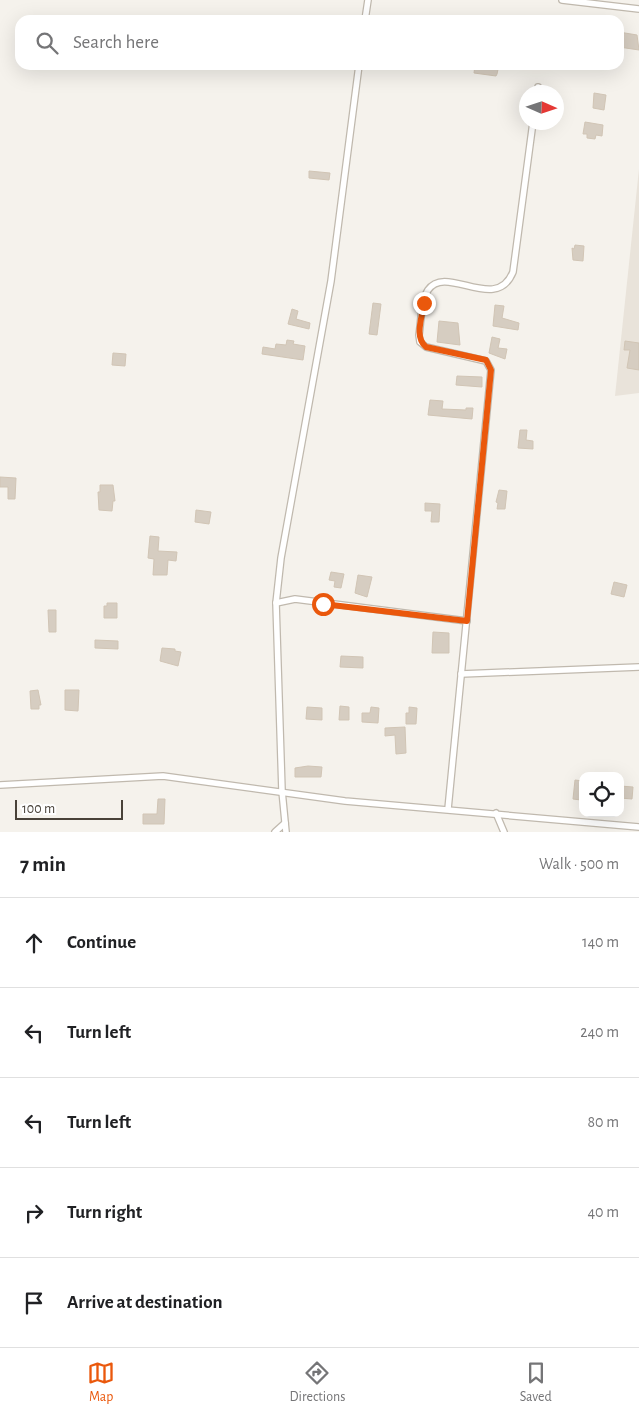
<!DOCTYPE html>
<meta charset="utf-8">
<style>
:root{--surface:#fff;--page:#f2f2f2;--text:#202124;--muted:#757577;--line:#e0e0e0;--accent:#ea580c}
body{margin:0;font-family:"Alegreya Sans",sans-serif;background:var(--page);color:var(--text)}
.controls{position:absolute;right:15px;bottom:15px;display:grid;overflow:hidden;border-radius:10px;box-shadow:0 5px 20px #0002}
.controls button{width:45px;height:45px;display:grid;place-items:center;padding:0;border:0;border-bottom:1px solid var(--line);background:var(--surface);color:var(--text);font:25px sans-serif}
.compass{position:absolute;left:519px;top:85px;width:45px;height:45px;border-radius:50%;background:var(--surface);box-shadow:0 5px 20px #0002;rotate:93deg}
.scale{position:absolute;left:15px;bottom:12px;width:108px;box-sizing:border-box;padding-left:5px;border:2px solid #494239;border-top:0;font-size:14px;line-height:18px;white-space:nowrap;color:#494239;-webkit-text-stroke:4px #fff;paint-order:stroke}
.stop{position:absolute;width:15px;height:15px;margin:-11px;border:4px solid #ea580c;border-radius:50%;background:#fff}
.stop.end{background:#ea580c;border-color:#fff;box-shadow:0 1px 5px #0008}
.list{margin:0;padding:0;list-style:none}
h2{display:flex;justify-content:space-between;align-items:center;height:65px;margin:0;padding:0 20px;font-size:21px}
h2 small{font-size:16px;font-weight:400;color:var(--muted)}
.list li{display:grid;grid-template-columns:32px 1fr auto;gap:15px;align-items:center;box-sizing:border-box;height:90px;padding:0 20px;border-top:1px solid var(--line)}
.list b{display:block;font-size:19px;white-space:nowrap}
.list em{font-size:16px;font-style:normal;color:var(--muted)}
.icon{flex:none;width:28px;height:28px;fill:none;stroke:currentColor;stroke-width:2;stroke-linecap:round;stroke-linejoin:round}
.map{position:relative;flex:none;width:639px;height:832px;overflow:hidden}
.search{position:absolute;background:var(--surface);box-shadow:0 5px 20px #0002;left:15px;right:15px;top:15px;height:55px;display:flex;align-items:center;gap:12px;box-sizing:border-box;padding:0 18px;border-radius:15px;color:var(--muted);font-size:19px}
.sheet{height:515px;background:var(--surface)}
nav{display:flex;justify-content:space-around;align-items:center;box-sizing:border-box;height:70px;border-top:1px solid var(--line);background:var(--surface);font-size:14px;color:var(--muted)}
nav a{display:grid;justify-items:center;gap:2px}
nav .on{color:var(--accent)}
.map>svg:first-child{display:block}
</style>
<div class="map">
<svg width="639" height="832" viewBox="0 0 639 832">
<rect width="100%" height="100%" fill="#f5f2ec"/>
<polygon fill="#e9e3da" points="639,169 639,393 615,396"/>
<g fill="#d6cdc1" stroke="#d1c5b5">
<polygon points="619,32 637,35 639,50 619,47"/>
<polygon points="475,65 499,65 497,74 496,76 474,73"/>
<polygon points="594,93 606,95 604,110 593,108"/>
<polygon points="585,122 603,125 602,136 596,135 595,139 587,138 587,134 583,134"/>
<polygon points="309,171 330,173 329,180 309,178"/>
<polygon points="575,245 584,246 583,261 573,260 572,248 574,249"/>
<polygon points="373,303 381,304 377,335 369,334"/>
<polygon points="495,305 504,306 502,318 519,323 518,330 493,326"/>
<polygon points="292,309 298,311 296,319 310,323 309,329 288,324"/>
<polygon points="439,321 458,323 460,345 437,342"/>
<polygon points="492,337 500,339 498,348 507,349 505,359 489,353"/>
<polygon points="287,340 294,341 293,344 305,346 303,360 262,354 263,347 275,349 276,344 286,345"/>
<polygon points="625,341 639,343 639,370 627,368 630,350 624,350"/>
<polygon points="113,353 126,354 125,366 112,365"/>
<polygon points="457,376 482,377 482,387 456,385"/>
<polygon points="430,400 443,401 442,409 466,410 466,408 473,408 472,419 428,415"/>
<polygon points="520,430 527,430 526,440 533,441 533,449 518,448"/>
<polygon points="0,477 16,478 15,499 8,499 8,487 0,487"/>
<polygon points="100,485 113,485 115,501 113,501 112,511 99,510 98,492 100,492"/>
<polygon points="499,490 507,491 505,509 497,509 498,503 496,502"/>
<polygon points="425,503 440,504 439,522 431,522 432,511 425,511"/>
<polygon points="196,510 211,512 209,524 195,522"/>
<polygon points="150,536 159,537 158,551 177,552 176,561 168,560 167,575 153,575 154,559 148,558"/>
<polygon points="331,572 344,574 341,588 334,587 335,581 329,580"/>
<polygon points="358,575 372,577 367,597 355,593"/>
<polygon points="614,582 627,585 624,597 611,594"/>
<polygon points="107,603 117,603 117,618 104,618 104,606 107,606"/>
<polygon points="48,610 56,610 56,632 49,632"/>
<polygon points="433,632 449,633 449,653 432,653"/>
<polygon points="95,640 118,641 118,649 95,648"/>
<polygon points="162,648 175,649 175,651 181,652 178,666 160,661"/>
<polygon points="341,656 363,657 363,668 340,667"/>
<polygon points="38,690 41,705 39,705 39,709 31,709 30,691"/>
<polygon points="65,690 79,690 78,711 65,710"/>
<polygon points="340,706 349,707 349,720 339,720"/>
<polygon points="307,707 322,708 322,720 306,719"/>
<polygon points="371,707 379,708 378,723 362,722 362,713 370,713"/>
<polygon points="409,707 417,708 416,724 406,724 406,713 409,713"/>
<polygon points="405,727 406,753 396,754 395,735 385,736 385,728"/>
<polygon points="308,766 322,767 321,777 295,777 295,768"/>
<polygon points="575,780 583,781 581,800 573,799"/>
<polygon points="620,786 633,787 632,799 620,798"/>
<polygon points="158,799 165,799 164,824 143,824 143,814 157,814"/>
</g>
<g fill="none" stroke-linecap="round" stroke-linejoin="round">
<defs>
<g id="street">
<polyline points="562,0 639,9"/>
<polyline points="365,20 368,0"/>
<polyline points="537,92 538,87"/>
<polyline points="276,603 295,599 467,621"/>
<polyline points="461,674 639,667"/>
<polyline points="0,785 163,776 345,801 639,827"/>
<path d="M448,809L491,370L486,361L426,347L420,342L419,335C421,322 421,301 428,290C446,263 496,314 513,272L533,122"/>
<polyline points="496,813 504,832"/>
<polyline points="275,832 285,823"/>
<polyline points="286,832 282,791 276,603 281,558 331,281 359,65"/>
</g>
</defs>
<use href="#street" stroke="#c0b9ae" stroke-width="8"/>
<use href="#street" stroke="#fff" stroke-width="5.5"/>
</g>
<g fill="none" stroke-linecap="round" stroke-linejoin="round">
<path stroke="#ea580c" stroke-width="6" d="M323,604L467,621L491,370L486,360L426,347C414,337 422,318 424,303"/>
</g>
</svg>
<div class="controls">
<button><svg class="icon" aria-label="locate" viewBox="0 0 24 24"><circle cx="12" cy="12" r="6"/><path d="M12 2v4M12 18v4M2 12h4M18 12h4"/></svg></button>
</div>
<svg class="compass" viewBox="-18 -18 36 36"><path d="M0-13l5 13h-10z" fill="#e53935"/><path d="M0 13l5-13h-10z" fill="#757577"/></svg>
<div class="scale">100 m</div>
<div class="stop" style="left:323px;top:604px"></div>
<div class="stop end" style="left:424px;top:303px"></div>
<div class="search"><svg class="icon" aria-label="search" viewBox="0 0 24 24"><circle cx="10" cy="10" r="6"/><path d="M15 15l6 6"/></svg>Search here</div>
</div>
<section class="sheet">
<h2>7 min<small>Walk · 500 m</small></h2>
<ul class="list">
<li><svg class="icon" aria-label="ahead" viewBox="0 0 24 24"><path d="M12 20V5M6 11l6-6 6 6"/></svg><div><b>Continue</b></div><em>140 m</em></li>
<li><svg class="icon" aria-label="left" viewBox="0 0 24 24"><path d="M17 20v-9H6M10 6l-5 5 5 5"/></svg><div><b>Turn left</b></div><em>240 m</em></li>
<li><svg class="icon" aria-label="left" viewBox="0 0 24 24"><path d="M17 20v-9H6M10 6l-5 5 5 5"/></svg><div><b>Turn left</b></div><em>80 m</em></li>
<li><svg class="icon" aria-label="right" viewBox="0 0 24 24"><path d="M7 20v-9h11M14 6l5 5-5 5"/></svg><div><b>Turn right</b></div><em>40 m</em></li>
<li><svg class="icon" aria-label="arrive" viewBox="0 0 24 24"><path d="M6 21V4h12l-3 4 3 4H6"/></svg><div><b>Arrive at destination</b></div></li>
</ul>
</section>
<nav>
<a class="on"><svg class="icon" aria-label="map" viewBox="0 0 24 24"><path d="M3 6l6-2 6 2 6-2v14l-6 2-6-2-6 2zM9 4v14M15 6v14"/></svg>Map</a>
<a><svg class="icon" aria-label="directions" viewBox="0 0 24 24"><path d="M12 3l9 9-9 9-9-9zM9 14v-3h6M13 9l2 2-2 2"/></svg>Directions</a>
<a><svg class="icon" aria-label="saved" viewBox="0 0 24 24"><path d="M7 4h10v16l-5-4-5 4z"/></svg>Saved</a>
</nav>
